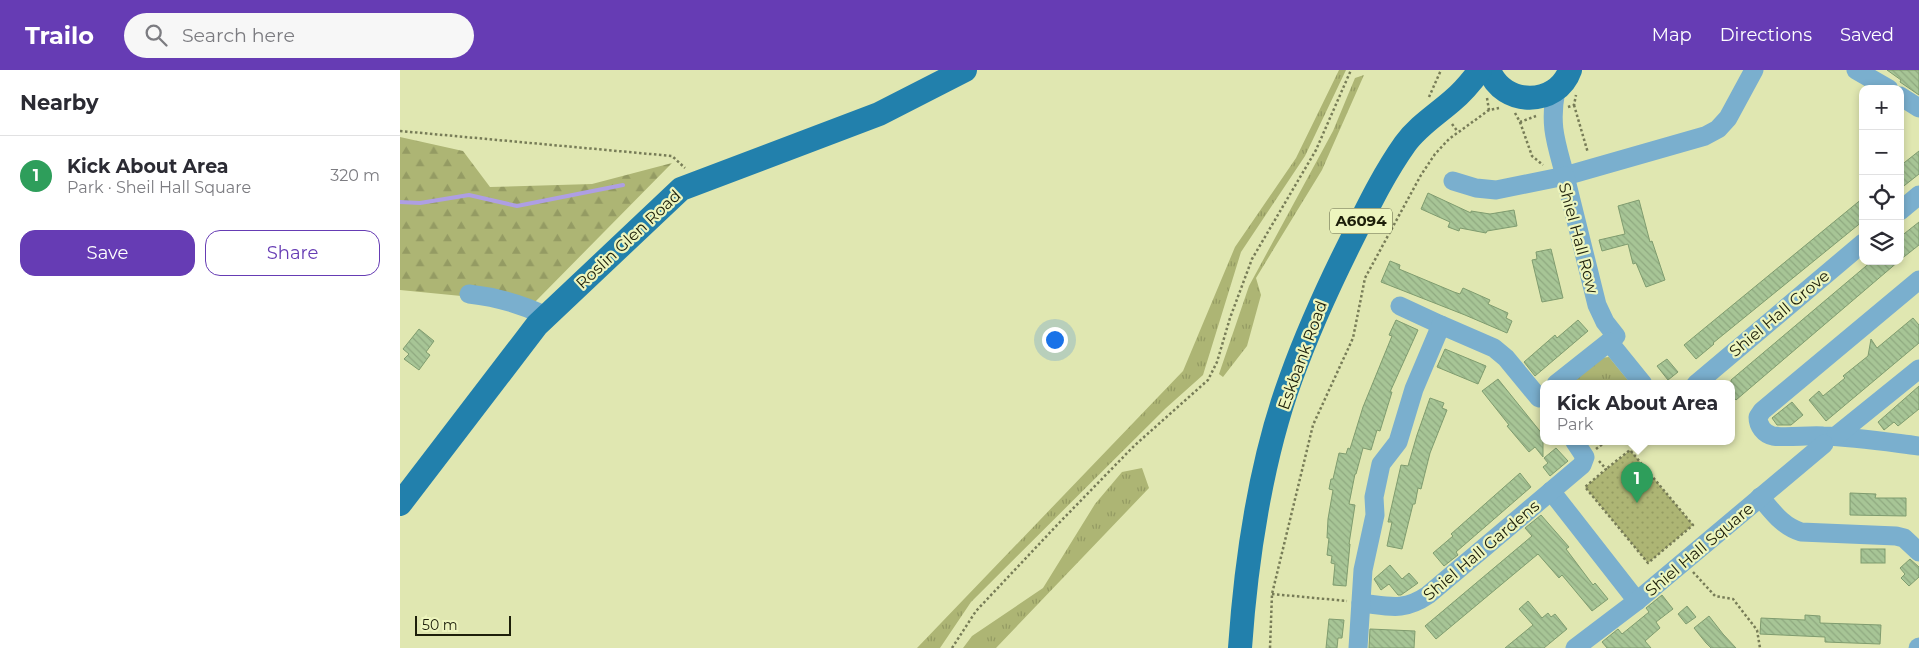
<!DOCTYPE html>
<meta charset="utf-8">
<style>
:root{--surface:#fff;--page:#f7f7f7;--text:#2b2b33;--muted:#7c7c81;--line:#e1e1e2;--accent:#663cb4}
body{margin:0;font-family:Montserrat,sans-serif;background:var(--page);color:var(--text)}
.controls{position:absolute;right:15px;top:15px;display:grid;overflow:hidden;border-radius:10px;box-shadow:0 2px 8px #0003}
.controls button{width:45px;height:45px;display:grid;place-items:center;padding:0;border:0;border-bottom:1px solid var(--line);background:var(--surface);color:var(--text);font:25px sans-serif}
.scale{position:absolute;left:15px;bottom:12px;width:96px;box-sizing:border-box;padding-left:5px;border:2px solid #1d1f0a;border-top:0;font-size:14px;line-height:18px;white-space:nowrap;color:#1d1f0a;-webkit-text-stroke:4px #edf5be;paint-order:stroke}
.you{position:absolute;left:654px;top:269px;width:18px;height:18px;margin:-12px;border:4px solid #fff;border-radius:50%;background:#1a73e8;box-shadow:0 0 0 8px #1a73e833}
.badge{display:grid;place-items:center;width:32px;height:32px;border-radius:50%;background:var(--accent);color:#fff;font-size:16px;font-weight:700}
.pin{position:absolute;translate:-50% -41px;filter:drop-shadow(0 1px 2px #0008)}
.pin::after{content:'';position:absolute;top:26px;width:18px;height:15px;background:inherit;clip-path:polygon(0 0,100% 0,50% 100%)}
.popup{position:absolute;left:1140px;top:310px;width:195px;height:65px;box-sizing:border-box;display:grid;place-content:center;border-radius:10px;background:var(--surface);filter:drop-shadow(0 1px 4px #0005);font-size:16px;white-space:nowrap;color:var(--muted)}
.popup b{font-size:19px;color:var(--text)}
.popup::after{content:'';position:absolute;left:50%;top:100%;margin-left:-10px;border:10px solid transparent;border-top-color:var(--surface)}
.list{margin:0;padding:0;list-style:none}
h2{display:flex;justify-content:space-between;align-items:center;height:65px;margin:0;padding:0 20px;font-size:21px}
h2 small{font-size:16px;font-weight:400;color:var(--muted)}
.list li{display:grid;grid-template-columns:32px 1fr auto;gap:15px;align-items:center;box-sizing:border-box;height:80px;padding:0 20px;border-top:1px solid var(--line)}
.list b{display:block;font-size:19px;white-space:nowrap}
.list p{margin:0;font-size:16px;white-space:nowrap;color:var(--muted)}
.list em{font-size:16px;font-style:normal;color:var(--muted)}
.actions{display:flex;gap:10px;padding:15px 20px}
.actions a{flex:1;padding:11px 0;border:1px solid var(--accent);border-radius:15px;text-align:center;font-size:18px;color:var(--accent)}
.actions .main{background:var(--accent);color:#fff}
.icon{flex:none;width:28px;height:28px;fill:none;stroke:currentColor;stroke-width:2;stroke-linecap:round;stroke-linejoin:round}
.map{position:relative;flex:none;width:1519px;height:578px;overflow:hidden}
header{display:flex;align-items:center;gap:30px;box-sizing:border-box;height:70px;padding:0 25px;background:var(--accent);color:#fff}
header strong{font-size:24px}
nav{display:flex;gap:28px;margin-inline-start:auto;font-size:18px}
.search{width:350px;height:45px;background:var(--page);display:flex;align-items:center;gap:12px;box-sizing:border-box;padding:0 18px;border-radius:28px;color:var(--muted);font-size:19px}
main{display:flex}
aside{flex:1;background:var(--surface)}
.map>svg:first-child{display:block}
</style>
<header>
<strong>Trailo</strong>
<div class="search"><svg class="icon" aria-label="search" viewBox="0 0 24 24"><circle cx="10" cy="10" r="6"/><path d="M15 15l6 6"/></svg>Search here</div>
<nav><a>Map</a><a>Directions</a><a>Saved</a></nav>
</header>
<main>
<aside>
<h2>Nearby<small></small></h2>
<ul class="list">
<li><span class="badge" style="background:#2e9e5b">1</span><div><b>Kick About Area</b><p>Park · Sheil Hall Square</p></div><em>320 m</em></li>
</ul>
<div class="actions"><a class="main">Save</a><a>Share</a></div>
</aside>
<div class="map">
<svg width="1519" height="578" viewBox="0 0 1519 578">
<defs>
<pattern id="grass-tufts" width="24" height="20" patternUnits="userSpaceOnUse" patternTransform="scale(1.25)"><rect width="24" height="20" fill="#adb574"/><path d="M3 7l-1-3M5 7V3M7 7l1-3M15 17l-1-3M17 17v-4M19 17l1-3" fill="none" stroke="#949b63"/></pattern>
<pattern id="forest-firs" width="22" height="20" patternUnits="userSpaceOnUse" patternTransform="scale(1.25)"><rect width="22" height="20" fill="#adb574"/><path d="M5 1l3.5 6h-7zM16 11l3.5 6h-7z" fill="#949b63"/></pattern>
<pattern id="park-dots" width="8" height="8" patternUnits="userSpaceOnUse" patternTransform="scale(1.25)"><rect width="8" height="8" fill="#adb574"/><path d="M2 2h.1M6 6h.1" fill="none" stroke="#949b63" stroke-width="1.8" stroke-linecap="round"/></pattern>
<pattern id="building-back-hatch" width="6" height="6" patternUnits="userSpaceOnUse" patternTransform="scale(1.25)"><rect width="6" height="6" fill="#a7c596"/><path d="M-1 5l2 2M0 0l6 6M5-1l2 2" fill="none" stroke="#8fa980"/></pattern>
</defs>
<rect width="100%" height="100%" fill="#e0e7b1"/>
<g fill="url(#grass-tufts)">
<polygon points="939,0 946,0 905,86 841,182 803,305 766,338 571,532 540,578 517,578 783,301 835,177 896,88"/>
<polygon points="964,5 922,100 856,208 861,225 847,276 823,307 819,304 849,216 933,61 955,8"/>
<polygon points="1209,287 1231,314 1166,314 1199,288"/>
<polygon points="742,398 749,418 596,578 563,578 572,566 643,518 695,434 722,402"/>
</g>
<polygon fill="url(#forest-firs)" points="0,67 63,81 90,117 192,114 272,93 134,233 0,220"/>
<polygon fill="url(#park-dots)" points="1230,380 1293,455 1248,493 1185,417"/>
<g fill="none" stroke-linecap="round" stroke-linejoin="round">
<polyline stroke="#ae9fe3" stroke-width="4" points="0,132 20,133 69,125 117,136 223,115"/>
</g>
<g fill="url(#building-back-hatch)" stroke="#7f9c6f">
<polygon points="1487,0 1519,0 1519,25 1500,12 1501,10"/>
<polygon points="1519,81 1519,104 1500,119 1500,96"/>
<polygon points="1028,123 1071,143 1071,141 1090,144 1114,140 1117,156 1087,161 1086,163 1060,158 1059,161 1048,157 1050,152 1021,139"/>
<polygon points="1463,128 1463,151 1313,273 1314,274 1296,289 1284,275"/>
<polygon points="1239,130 1250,172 1252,171 1265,210 1246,217 1236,193 1233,194 1228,174 1202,181 1199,170 1225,164 1218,136"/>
<polygon points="1519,152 1519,175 1500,190 1500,167"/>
<polygon points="1151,179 1163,228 1142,232 1132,190 1137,189 1136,182"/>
<polygon points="990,191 1000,195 999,199 1054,222 1060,224 1063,218 1090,230 1088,234 1108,243 1106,248 1112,251 1107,263 1065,245 981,212"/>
<polygon points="1472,191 1499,191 1336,330 1331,324 1331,310"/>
<polygon points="1513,248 1519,255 1519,273 1426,351 1409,330 1419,321 1423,326 1445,308 1443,306 1468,286 1471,269 1477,278"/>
<polygon points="996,250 1018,260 990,322 992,322 980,361 977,360 971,380 963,378 956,404 955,404 949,434 955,435 949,474 950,474 946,516 933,515 935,494 931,493 932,486 927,485 929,468 927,468 928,449 933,420 929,419 931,409 933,409 939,383 946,384 948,378 950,379 963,337 992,266 989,265"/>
<polygon points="1178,250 1188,261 1135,306 1124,292 1155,265 1157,268"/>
<polygon points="19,259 34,271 26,282 30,285 19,300 4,289 9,284 3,279"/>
<polygon points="1045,279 1086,296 1078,314 1037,297"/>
<polygon points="1267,289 1278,302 1268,310 1257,296"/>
<polygon points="1098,309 1143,365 1143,387 1135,377 1129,382 1107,356 1109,355 1082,321"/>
<polygon points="1519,316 1519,339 1498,356 1494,352 1484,360 1478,352"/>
<polygon points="1030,328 1044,333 1042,338 1047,340 1030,383 1021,419 1018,418 1015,434 1013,434 1002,479 987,476 992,452 988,452 1001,395 1008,396 1017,365"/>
<polygon points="1392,332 1403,345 1391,355 1377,355 1372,348"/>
<polygon points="1156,378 1168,391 1150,406 1143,397 1148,393 1144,388"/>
<polygon points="1120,403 1131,417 1056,482 1058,485 1044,496 1033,483 1053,466 1051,464"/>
<polygon points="1450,423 1476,424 1475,428 1506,428 1506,446 1450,445"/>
<polygon points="1141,445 1169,477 1166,479 1193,515 1195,513 1208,529 1192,541 1162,505 1159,508 1138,484 1036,569 1025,556 1132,466 1125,458"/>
<rect x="1461" y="479" width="24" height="14"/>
<polygon points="1510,489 1519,497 1519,507 1509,516 1501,508 1505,504 1500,498"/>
<polygon points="990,495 1002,509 1009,503 1018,513 1001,525 998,525 989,514 981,520 974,509"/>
<polygon points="1262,525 1273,539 1256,552 1260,558 1245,571 1251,578 1207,578 1202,572 1218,559 1222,564 1249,542 1246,538"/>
<polygon points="1128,531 1142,548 1148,543 1151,547 1155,544 1167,559 1144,578 1105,578 1133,555 1119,539"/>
<polygon points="1287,536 1296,547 1286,554 1278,544"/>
<polygon points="1405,545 1420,546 1420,553 1481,555 1480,574 1425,572 1425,567 1360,564 1361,548 1405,550"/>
<polygon points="1309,546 1323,564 1336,578 1311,578 1306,573 1294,558"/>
<polygon points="929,549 944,550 942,568 938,568 937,578 926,578"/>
<polygon points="970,559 1015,561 1014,578 969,578"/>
</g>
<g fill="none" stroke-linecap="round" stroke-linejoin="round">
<g stroke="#777c57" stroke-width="2.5" stroke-dasharray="2.5 2.5" stroke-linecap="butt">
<polyline points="1029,27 1041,0"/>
<polyline points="1087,28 1089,40 1099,38"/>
<polyline points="1174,35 1188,83"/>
<polyline points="1168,37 1174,35 1176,25"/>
<polyline points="1115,43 1120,52 1136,46"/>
<polyline points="1120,52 1132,86 1143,95"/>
<polyline points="1052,54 1058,62"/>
<polyline points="0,61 272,86 285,98"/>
<polyline points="1196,379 1205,372"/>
<polyline points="1199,391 1206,399 1185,417 1248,493 1293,455 1230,380 1206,399"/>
<polyline points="1293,502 1315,526 1333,529 1357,560 1360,578"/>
<polyline points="872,524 947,531"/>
<polyline points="552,578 576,541 659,453 734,376 808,310 817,292 830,248 852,189 916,80 951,0"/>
<polyline points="870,578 872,524 913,355 953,268 965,208 1021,105 1035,84 1049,69 1089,40"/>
</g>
<g stroke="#7aafce" stroke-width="19">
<polyline points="1456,0 1489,19"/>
<path d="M1156,20C1149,56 1156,72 1165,106L1305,66L1318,59L1328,48L1354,0"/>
<polyline points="1500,26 1519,38"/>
<polyline points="1053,111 1076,118 1096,120 1165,106 1197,235 1205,252 1216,266 1209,272"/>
<polyline points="1500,141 1519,125"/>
<path d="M1519,210L1362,341L1358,347C1358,356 1364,364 1373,366C1386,368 1409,365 1423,366C1455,367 1487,372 1519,376"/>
<path d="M69,224C96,227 121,234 146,246"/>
<polyline points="1000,236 1041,255"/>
<polyline points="1156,314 1209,272 1243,314"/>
<polyline points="1296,314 1463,173"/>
<polyline points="1436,366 1519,299"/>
<polyline points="1151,421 1237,531"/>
<path d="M1360,427C1373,442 1382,456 1401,462L1496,466L1504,468L1519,482"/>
<path d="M961,533C989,536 1003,542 1028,525L1182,395L1185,387L1175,372"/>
<polyline points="958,578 963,500 975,445 974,427 981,394 998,372 1014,319 1041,255 1094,278 1106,288 1139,328"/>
<polyline points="1175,578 1237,531 1424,374"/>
<polyline points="1518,578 1519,577"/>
</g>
<g stroke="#2280ac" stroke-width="24">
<path d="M1089,0C1103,37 1157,37 1170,0"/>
<polyline points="0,434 137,255 281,119 479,44 565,0"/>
<path d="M840,578C846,491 861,390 891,308C908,261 928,217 950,173C967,139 983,105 1005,74C1018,56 1036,45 1052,31C1063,22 1072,11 1080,0"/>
</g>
</g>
<g text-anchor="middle" stroke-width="4.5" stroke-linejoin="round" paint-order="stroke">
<rect fill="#edf5be" stroke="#5b5f40" stroke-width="1" x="930" y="138.5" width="62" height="25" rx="4"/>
<g font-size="15" font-weight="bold" fill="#1d1f0a">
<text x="961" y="156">A6094</text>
</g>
<g font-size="16" fill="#1d1f0a" stroke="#edf5be">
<text transform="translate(1179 168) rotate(75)" y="6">Shiel Hall Row</text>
<text transform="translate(228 169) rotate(-43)" y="6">Roslin Glen Road</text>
<text transform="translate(1379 243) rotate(-40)" y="6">Shiel Hall Grove</text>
<text transform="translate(902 285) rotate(-70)" y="6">Eskbank Road</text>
<text transform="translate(1299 479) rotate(-40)" y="6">Shiel Hall Square</text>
<text transform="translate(1081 480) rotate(-40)" y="6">Shiel Hall Gardens</text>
</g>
</g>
</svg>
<div class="controls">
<button>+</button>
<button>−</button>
<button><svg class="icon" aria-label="locate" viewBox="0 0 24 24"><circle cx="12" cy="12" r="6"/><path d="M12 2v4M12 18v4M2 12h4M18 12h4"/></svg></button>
<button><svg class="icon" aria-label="layers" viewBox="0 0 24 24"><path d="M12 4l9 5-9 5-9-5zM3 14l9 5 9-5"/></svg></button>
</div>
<div class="scale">50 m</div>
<div class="you"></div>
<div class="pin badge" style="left:1237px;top:433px;background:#2e9e5b">1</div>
<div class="popup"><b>Kick About Area</b>Park</div>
</div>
</main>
